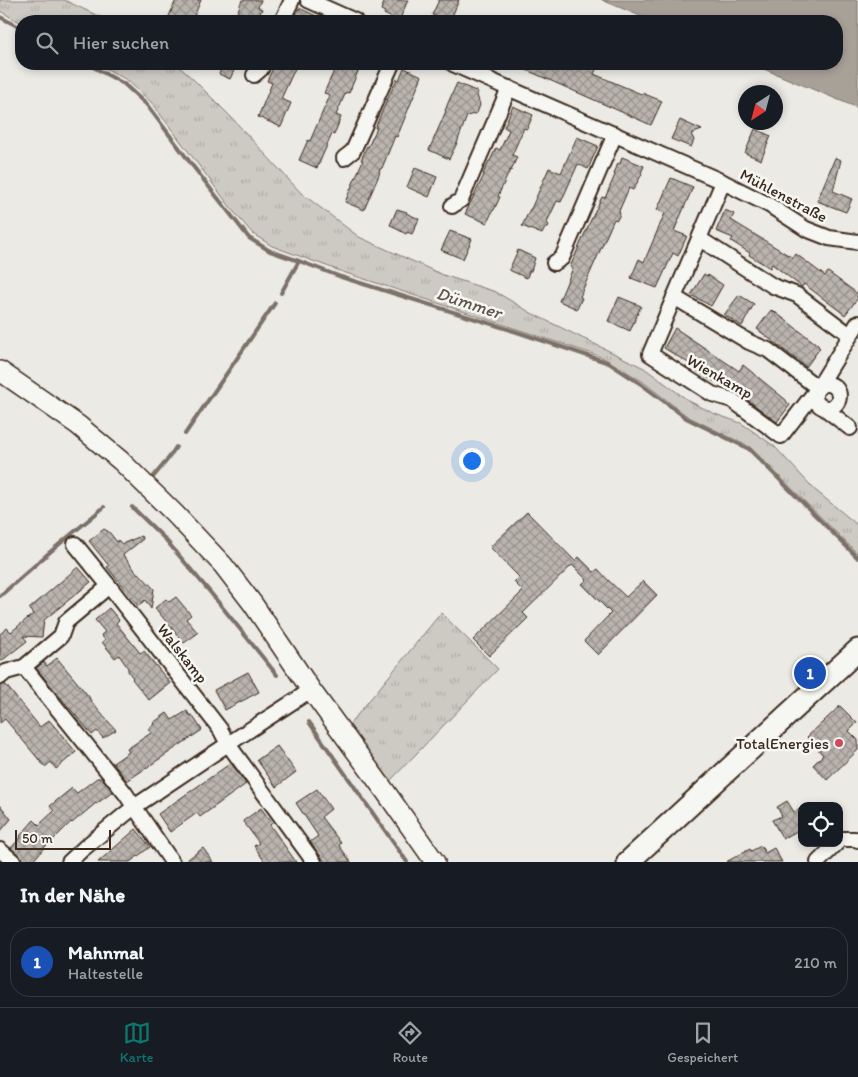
<!DOCTYPE html>
<html lang="de">
<meta charset="utf-8">
<style>
:root{--surface:#171b24;--page:#242831;--text:#f1f3f6;--muted:#9ea1a6;--line:#363941;--accent:#0f766e}
body{margin:0;font-family:Itim,sans-serif;background:var(--page);color:var(--text)}
.controls{position:absolute;right:15px;bottom:15px;display:grid;overflow:hidden;border-radius:10px;box-shadow:0 2px 8px #0003}
.controls button{width:45px;height:45px;display:grid;place-items:center;padding:0;border:0;border-bottom:1px solid var(--line);background:var(--surface);color:var(--text);font:25px sans-serif}
.compass{position:absolute;left:738px;top:85px;width:45px;height:45px;border-radius:50%;background:var(--surface);box-shadow:0 2px 8px #0003;rotate:216deg}
.scale{position:absolute;left:15px;bottom:12px;width:96px;box-sizing:border-box;padding-left:5px;border:2px solid #3b2a1e;border-top:0;font-size:14px;line-height:18px;white-space:nowrap;color:#3b2a1e;-webkit-text-stroke:4px #f6f6f2;paint-order:stroke}
.you{position:absolute;left:471px;top:460px;width:18px;height:18px;margin:-12px;border:4px solid #fff;border-radius:50%;background:#1a73e8;box-shadow:0 0 0 8px #1a73e833}
.badge{display:grid;place-items:center;width:32px;height:32px;border-radius:50%;background:var(--accent);color:#fff;font-size:16px;font-weight:700}
.pin{position:absolute;translate:-50% -50%;border:2px solid #fff;box-shadow:0 1px 5px #0006}
.list{margin:0;padding:0;list-style:none}
h2{display:flex;justify-content:space-between;align-items:center;height:65px;margin:0;padding:0 20px;font-size:21px}
h2 small{font-size:16px;font-weight:400;color:var(--muted)}
.list li{display:grid;grid-template-columns:32px 1fr auto;gap:15px;align-items:center;box-sizing:border-box;height:70px;margin:0 10px 10px;padding:0 10px;border:1px solid var(--line);border-radius:20px}
.list b{display:block;font-size:19px;white-space:nowrap}
.list p{margin:0;font-size:16px;white-space:nowrap;color:var(--muted)}
.list em{font-size:16px;font-style:normal;color:var(--muted)}
.icon{flex:none;width:28px;height:28px;fill:none;stroke:currentColor;stroke-width:2;stroke-linecap:round;stroke-linejoin:round}
.map{position:relative;flex:none;width:858px;height:862px;overflow:hidden}
.search{position:absolute;background:var(--surface);box-shadow:0 2px 8px #0003;left:15px;right:15px;top:15px;height:55px;display:flex;align-items:center;gap:12px;box-sizing:border-box;padding:0 18px;border-radius:20px;color:var(--muted);font-size:19px}
.sheet{height:145px;background:var(--surface)}
nav{display:flex;justify-content:space-around;align-items:center;box-sizing:border-box;height:70px;border-top:1px solid var(--line);background:var(--surface);font-size:14px;color:var(--muted)}
nav a{display:grid;justify-items:center;gap:2px}
nav .on{color:var(--accent)}
.map>svg:first-child{display:block}
</style>
<div class="map">
<svg width="858" height="862" viewBox="0 0 858 862">
<defs>
<pattern id="grass-tufts" width="24" height="20" patternUnits="userSpaceOnUse" patternTransform="scale(1.25)"><rect width="24" height="20" fill="#cdcac4"/><path d="M3 7l-1-3M5 7V3M7 7l1-3M15 17l-1-3M17 17v-4M19 17l1-3" fill="none" stroke="#b1aea8"/></pattern>
<pattern id="building-cross-hatch" width="8" height="8" patternUnits="userSpaceOnUse" patternTransform="scale(1.25)"><rect width="8" height="8" fill="#bab4ae"/><path d="M0 0l8 8M0 8l8-8" fill="none" stroke="#98938d"/></pattern>
</defs>
<rect width="100%" height="100%" fill="#ebeae5"/>
<filter id="ink" filterUnits="userSpaceOnUse"><feTurbulence type="fractalNoise" baseFrequency=".02" numOctaves="2"/><feDisplacementMap in="SourceGraphic" scale="10" xChannelSelector="R" yChannelSelector="G"/><feConvolveMatrix kernelMatrix="1 2 1 2 8 2 1 2 1" color-interpolation-filters="sRGB"/></filter>
<g filter="url(#ink)">
<g fill="url(#grass-tufts)" stroke="#847a71">
<polygon points="0,0 64,0 109,21 21,21 21,23 0,11"/>
<polygon points="98,64 176,64 194,80 231,117 301,193 359,237 443,275 496,292 533,314 644,368 689,401 715,414 741,423 774,446 815,490 855,523 858,527 858,554 750,447 687,416 642,381 609,361 596,355 343,272 272,246 253,234 234,212 151,102 127,80"/>
<polygon points="441,613 498,669 389,782 349,725"/>
</g>
<polygon fill="#a8a198" stroke="#7c7167" points="602,0 855,0 858,1 858,108 752,64 837,64 837,21 652,21"/>
<g fill="none" stroke-linecap="round" stroke-linejoin="round">
<g stroke="#7c7167" stroke-width="4">
<polyline points="0,17 21,28"/>
<polyline points="88,64 124,84 147,105 192,165 249,238 270,251 299,261 341,277 517,332 609,363 641,384 686,418 749,449 858,558"/>
<polyline points="281,293 299,261"/>
<polyline points="185,434 275,303"/>
<polyline points="154,476 168,459 176,447"/>
<polyline points="132,507 165,539 210,592 277,675"/>
<polyline points="0,596 50,552 104,507"/>
<polyline points="309,722 407,862"/>
</g>
</g>
<g fill="url(#building-cross-hatch)" stroke="#3b2a1e">
<polygon points="176,0 201,0 192,21 167,21"/>
<polygon points="242,0 261,0 258,7 262,9 257,21 234,21"/>
<polygon points="385,0 408,0 399,21 384,14 385,12 381,10"/>
<polygon points="439,0 459,0 450,21 446,21 432,15"/>
<polygon points="299,8 327,21 293,21"/>
<polygon points="223,64 237,64 230,79 219,74"/>
<polygon points="275,64 297,64 281,99 291,103 281,127 258,117 272,83 267,81"/>
<polygon points="337,64 361,64 349,93 346,92 336,115 341,117 334,135 332,134 317,168 299,160 308,140 310,141 330,95 324,93"/>
<polygon points="513,64 589,64 597,67 594,74 641,94 642,93 662,101 651,125"/>
<polygon points="404,68 422,76 397,137 395,136 382,168 380,169 379,175 364,210 345,202 363,160 361,160 367,146 368,147 377,128 375,128 384,107 397,79 399,80"/>
<polygon points="457,83 478,92 477,95 480,105 477,113 467,116 458,140 458,141 449,159 429,150 446,111 445,111 448,103"/>
<polygon points="513,106 533,115 527,129 524,128 512,155 517,157 511,171 510,170 498,196 500,197 494,210 493,210 487,223 465,214 484,175 483,174 489,161 490,161 496,148 500,150 509,130 504,127"/>
<polygon points="680,120 702,130 691,134 694,140 691,147 671,139"/>
<polygon points="755,129 771,136 761,160 745,153"/>
<polygon points="577,137 598,146 588,169 578,164 561,202 557,201 547,222 549,226 545,228 542,234 522,226 530,209 531,209 549,168 561,173"/>
<polygon points="622,157 644,166 641,173 642,174 633,190 629,188 619,211 620,214 617,220 614,219 583,289 580,297 582,298 577,309 559,301 573,268 570,267 589,224 602,197 605,198 615,175 614,174 618,163 620,164"/>
<polygon points="835,158 841,160 833,191 852,199 846,212 817,201"/>
<polygon points="415,168 437,177 429,197 407,187"/>
<polygon points="671,178 693,187 674,231 687,236 678,256 673,253 657,288 631,278 639,259 644,262 665,213 657,210"/>
<polygon points="397,209 407,212 406,213 419,219 412,234 407,232 406,234 395,228 395,227 390,225"/>
<polygon points="725,210 734,214 731,220 793,258 796,254 825,276 828,272 858,294 858,298 845,315 804,284 802,287 772,264 770,268 749,255 750,253 731,241 733,238 716,231"/>
<polygon points="450,231 472,239 463,259 441,250"/>
<polygon points="518,250 535,258 531,271 529,271 527,278 509,270"/>
<polygon points="704,274 707,276 708,275 723,285 711,306 691,295"/>
<polygon points="739,295 754,304 742,326 724,315"/>
<polygon points="619,297 641,306 630,331 608,321"/>
<polygon points="771,310 774,313 775,312 818,345 818,346 820,348 806,367 757,329"/>
<polygon points="675,328 739,371 743,365 786,400 786,401 790,405 777,422 718,378 715,382 694,369 695,367 664,348"/>
<polygon points="527,512 575,561 579,557 594,572 598,569 607,579 626,597 643,581 657,595 598,655 584,641 611,613 582,584 587,580 572,565 523,613 528,618 489,656 473,640 523,591 514,582 519,577 490,547"/>
<polygon points="104,529 109,532 117,542 118,540 122,544 141,536 143,539 123,555 138,574 139,573 154,589 151,609 145,600 138,606 107,567 109,566 89,541"/>
<polygon points="78,567 91,582 44,620 42,637 23,636 27,641 0,662 0,634 7,628 11,632 33,614 29,609"/>
<polygon points="176,597 191,615 186,619 198,633 184,643 155,608 166,599 169,602"/>
<polygon points="109,608 119,620 116,623 140,653 144,651 170,683 149,700 132,679 133,678 128,671 128,668 119,655 115,658 102,642 105,640 101,635 105,632 95,620"/>
<polygon points="57,658 90,698 89,698 98,710 116,730 103,738 97,731 92,735 36,668 44,662 47,666"/>
<polygon points="248,672 259,692 225,710 214,690"/>
<polygon points="5,684 40,727 49,720 76,752 56,769 51,762 45,767 5,719 0,723 0,686"/>
<polygon points="840,706 857,723 849,731 858,740 858,750 827,780 813,765 823,755 807,737"/>
<polygon points="187,711 190,716 192,715 202,730 127,781 113,763 129,752 127,749 151,733 148,729 154,724 153,723 167,713 172,720"/>
<polygon points="277,746 296,772 276,787 257,760"/>
<polygon points="231,763 246,784 200,817 197,813 170,832 158,814"/>
<polygon points="97,778 102,778 113,792 96,804 96,803 72,823 71,822 52,841 51,840 32,862 26,862 11,848 21,837 20,836 34,820 39,825 54,811 50,806 72,788 77,793"/>
<polygon points="317,789 331,809 321,817 341,843 339,845 351,862 325,862 310,842 318,836 296,803"/>
<polygon points="787,801 794,812 802,808 802,828 783,839 772,820 782,816 777,807"/>
<polygon points="0,805 11,819 0,832"/>
<polygon points="261,808 272,823 270,825 296,862 265,862 254,846 259,843 243,821"/>
<polygon points="136,829 150,847 130,862 98,862"/>
<polygon points="761,846 765,853 774,848 782,862 726,862 750,849 751,851"/>
<polygon points="203,848 213,862 184,862"/>
</g>
<g fill="none" stroke-linecap="round" stroke-linejoin="round">
<defs>
<g id="street">
<polyline points="308,0 355,21"/>
<polyline points="282,21 292,0"/>
<polyline points="453,64 723,182 769,205 806,229 829,238 858,242"/>
<polyline points="254,75 261,69 263,64"/>
<polyline points="344,158 353,151 392,64"/>
<polyline points="723,182 650,354 712,394 732,400 781,436 818,388 858,323"/>
<polyline points="452,206 461,200 509,88"/>
<polyline points="700,239 773,286 797,295 850,335"/>
<polyline points="554,263 562,258 615,134"/>
<polyline points="674,297 749,342 768,350 818,388"/>
<circle cx="827" cy="396" r="12"/>
<polyline points="823,407 850,428"/>
<polyline points="75,544 109,586 220,729 228,744 314,862"/>
<polyline points="24,667 125,793 172,862"/>
<polyline points="0,677 6,672 24,667 61,636 66,622 109,586"/>
<polyline points="839,841 841,839 855,839 858,840"/>
<polyline points="0,850 14,862"/>
<polyline points="69,862 84,848 134,807 228,744 311,690"/>
<polyline points="818,862 837,843"/>
</g>
<polyline id="secondary" points="0,371 78,425 121,461 174,513 223,565 253,604 311,690 385,791 435,862"/>
<polyline id="primary" points="628,862 858,650"/>
</defs>
<use href="#street" stroke="#3b2a1e" stroke-width="18"/>
<use href="#secondary" stroke="#3b2a1e" stroke-width="22"/>
<use href="#primary" stroke="#3b2a1e" stroke-width="25"/>
<use href="#street" stroke="#f6f6f2" stroke-width="14"/>
<use href="#secondary" stroke="#f6f6f2" stroke-width="19"/>
<use href="#primary" stroke="#f6f6f2" stroke-width="21"/>
</g>
</g>
<circle fill="#d1495b" stroke="#f6f6f2" stroke-width="2" cx="839" cy="743" r="5"/>
<g text-anchor="middle" stroke-width="5" stroke-linejoin="round" paint-order="stroke">
<g font-size="16" fill="#3b2a1e" stroke="#f6f6f2">
<text transform="translate(784 195) rotate(28)" y="6">Mühlenstraße</text>
<text transform="translate(720 376) rotate(30)" y="6">Wienkamp</text>
<text transform="translate(183 653) rotate(52)" y="6">Walskamp</text>
</g>
<g font-size="16" fill="#3b2a1e" stroke="#f6f6f2" text-anchor="end">
<text x="829" y="749">TotalEnergies</text>
</g>
<g font-size="18" font-style="italic" fill="#615449" stroke="#f6f6f2">
<text transform="translate(469 303) rotate(18)" y="6">Dümmer</text>
</g>
</g>
</svg>
<div class="controls">
<button><svg class="icon" aria-label="locate" viewBox="0 0 24 24"><circle cx="12" cy="12" r="6"/><path d="M12 2v4M12 18v4M2 12h4M18 12h4"/></svg></button>
</div>
<svg class="compass" viewBox="-18 -18 36 36"><path d="M0-13l5 13h-10z" fill="#e53935"/><path d="M0 13l5-13h-10z" fill="#9ea1a6"/></svg>
<div class="scale">50 m</div>
<div class="you"></div>
<div class="pin badge" style="left:810px;top:673px;background:#1a4fb4">1</div>
<div class="search"><svg class="icon" aria-label="search" viewBox="0 0 24 24"><circle cx="10" cy="10" r="6"/><path d="M15 15l6 6"/></svg>Hier suchen</div>
</div>
<section class="sheet">
<h2>In der Nähe<small></small></h2>
<ul class="list">
<li><span class="badge" style="background:#1a4fb4">1</span><div><b>Mahnmal</b><p>Haltestelle</p></div><em>210 m</em></li>
</ul>
</section>
<nav>
<a class="on"><svg class="icon" aria-label="map" viewBox="0 0 24 24"><path d="M3 6l6-2 6 2 6-2v14l-6 2-6-2-6 2zM9 4v14M15 6v14"/></svg>Karte</a>
<a><svg class="icon" aria-label="directions" viewBox="0 0 24 24"><path d="M12 3l9 9-9 9-9-9zM9 14v-3h6M13 9l2 2-2 2"/></svg>Route</a>
<a><svg class="icon" aria-label="saved" viewBox="0 0 24 24"><path d="M7 4h10v16l-5-4-5 4z"/></svg>Gespeichert</a>
</nav>
